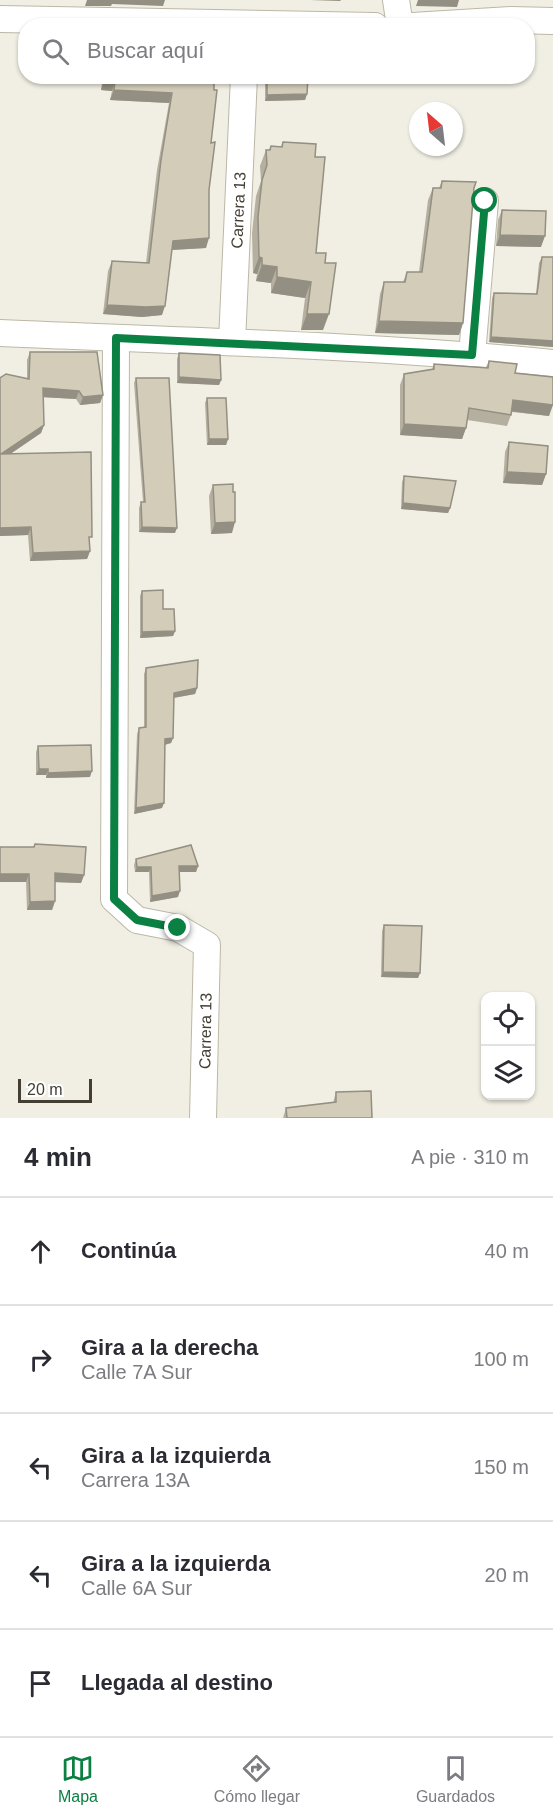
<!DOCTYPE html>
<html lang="es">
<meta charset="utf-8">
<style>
:root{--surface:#fff;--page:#f2f2f3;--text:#2b2b33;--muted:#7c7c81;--line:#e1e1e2;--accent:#0b8043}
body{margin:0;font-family:Helvetica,sans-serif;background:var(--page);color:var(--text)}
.controls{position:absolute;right:18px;bottom:18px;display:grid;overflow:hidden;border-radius:12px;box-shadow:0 2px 4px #0004}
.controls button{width:54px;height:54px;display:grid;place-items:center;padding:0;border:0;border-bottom:2px solid var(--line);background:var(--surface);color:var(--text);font:30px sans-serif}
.compass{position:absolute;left:409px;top:102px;width:54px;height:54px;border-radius:50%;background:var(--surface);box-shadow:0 2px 4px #0004;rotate:332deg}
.scale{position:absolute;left:18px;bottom:15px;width:74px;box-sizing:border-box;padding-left:6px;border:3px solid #433f34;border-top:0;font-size:16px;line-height:21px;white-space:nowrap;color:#433f34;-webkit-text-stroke:4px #fff;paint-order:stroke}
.stop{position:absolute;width:18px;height:18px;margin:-14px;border:4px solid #0b8043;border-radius:50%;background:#fff}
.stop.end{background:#0b8043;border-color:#fff;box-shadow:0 2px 6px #0008}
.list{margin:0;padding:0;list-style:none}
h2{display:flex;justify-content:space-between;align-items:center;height:78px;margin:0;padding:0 24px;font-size:26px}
h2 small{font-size:20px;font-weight:400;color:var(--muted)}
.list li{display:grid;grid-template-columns:39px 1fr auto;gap:18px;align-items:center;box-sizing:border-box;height:108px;padding:0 24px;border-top:2px solid var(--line)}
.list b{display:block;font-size:22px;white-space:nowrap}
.list p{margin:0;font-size:20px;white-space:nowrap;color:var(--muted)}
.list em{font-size:20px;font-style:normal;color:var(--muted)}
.icon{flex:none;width:33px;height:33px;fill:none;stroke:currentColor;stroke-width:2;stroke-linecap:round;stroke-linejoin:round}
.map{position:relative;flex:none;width:553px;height:1118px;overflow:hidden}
.search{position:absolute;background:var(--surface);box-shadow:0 2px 4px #0004;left:18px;right:18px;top:18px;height:66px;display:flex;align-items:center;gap:15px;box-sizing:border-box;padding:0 21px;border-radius:24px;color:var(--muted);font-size:22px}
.sheet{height:618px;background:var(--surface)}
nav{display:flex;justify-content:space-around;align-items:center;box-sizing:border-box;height:84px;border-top:2px solid var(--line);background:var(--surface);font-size:16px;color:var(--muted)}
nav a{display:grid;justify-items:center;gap:3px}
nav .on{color:var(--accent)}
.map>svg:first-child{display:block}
</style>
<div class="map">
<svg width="553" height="1118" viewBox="0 0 553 1118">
<rect width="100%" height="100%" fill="#f1efe3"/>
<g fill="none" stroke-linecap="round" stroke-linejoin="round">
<defs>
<g id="minor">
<polyline points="396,0 400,26"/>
<polyline points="0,19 375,26"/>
<polyline points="412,26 511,20 553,21"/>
<path d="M0,333C184,341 369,345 553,363"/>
<polyline points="116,338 114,899 137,920 178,928 207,945 203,1118"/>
<path id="s1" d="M232,342L244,76"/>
<polyline points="472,355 485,201"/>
</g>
</defs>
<use href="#minor" stroke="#bcb8a7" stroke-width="28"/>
<use href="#minor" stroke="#fff" stroke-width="26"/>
</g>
<g fill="#b5af9f">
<polygon points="103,76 212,76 211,143 206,248 172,250 162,315 142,317 103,314 108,271 112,261 146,263 157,170 169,103 110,100 112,91 101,90"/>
<polygon points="265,76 308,76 307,94 305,100 265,101"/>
<polygon points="283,142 315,157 316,253 325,263 323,330 301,330 305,298 271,293 271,283 256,281 257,274 253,273 252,233 256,196 261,181 260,166 266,150 269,150 271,146 281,147"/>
<polygon points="442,181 474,188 463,323 459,335 375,333 380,294 384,282 403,282 407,272 419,272 428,200 433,188 439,188"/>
<polygon points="502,210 541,247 496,246 498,220"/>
<polygon points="542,257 553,347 489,342 492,298 494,293 536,294 539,263"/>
<polygon points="30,352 103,395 100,403 80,405 76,399 43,397 44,425 41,433 10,454 90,543 90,551 87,559 30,561 28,535 0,536 0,378 27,379 27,360"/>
<polygon points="179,353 221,380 219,385 177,383 177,359"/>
<polygon points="489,361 515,373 549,416 512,412 507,426 467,420 466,428 462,439 400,435 400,385 404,374 432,369 434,364 486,367"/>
<polygon points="136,378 175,533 139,532 139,508 141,502 143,502 134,383"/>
<polygon points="207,398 228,439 226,445 207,445 205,403"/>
<polygon points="509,442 546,474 542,485 503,483 505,452"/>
<polygon points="404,476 450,508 448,513 401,509 402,482"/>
<polygon points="213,485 232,533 211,534 209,496"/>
<polygon points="142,591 163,609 175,631 173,636 140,638 140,596"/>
<polygon points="146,668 197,688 195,694 174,698 173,738 171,743 165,745 162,808 134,814 137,734 139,728 144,727 144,674"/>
<polygon points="38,746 90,777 46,778 46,775 36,775 36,752"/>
<polygon points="35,844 84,875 81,883 55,882 55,901 52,910 27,910 26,882 0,882 0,847 33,847"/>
<polygon points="136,859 198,866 196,872 179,872 178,897 150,902 149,872 135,872 134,865"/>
<polygon points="384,925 420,973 418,978 381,977 382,931"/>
<polygon points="336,1092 372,1118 283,1118 286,1108 333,1103"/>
</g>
<g fill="#938f82">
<polygon points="87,0 165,0 163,6 112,4 111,6 85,6"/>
<polygon points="310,0 341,0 340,1"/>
<polygon points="418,0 459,0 457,7 416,6"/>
<polygon points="104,80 115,81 112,91 101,90"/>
<polygon points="114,90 172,93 169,103 110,100"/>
<polygon points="307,94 305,100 265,101 267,95"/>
<polygon points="500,235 545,236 541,247 496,246"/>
<polygon points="209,238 206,248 170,250 173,241"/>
<polygon points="259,257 262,258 257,274 253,273"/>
<polygon points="262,265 277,267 271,283 256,281"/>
<polygon points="277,277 311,282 305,298 271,293"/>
<polygon points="107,305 165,306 162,315 142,317 103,314"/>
<polygon points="307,314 329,314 323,330 301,330"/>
<polygon points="379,321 463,323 459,335 375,333"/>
<polygon points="491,337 553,341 553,347 489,342"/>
<polygon points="179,377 221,380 219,385 177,383"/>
<polygon points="43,388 79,391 76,399 40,397"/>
<polygon points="103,395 100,403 80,405 83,397"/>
<polygon points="513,400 553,405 549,416 509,411"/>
<polygon points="404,424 466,428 462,439 400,435"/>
<polygon points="44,425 41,433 0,461 1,454"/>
<polygon points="209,439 228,439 226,445 207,445"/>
<polygon points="507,472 546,474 542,485 503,483"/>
<polygon points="403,503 450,508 448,513 401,509"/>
<polygon points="235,522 232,533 211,534 215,523"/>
<polygon points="31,527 28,535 0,536 0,528"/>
<polygon points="142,527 177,528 175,533 139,532"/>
<polygon points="90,551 87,559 30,561 33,553"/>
<polygon points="175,631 173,636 140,638 142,632"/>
<polygon points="197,688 195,694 172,698 174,693"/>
<polygon points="173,738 171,743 163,745 165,739"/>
<polygon points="39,769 48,769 46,775 36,775"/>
<polygon points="92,771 90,777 46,778 48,773"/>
<polygon points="164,803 162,808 134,814 136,808"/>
<polygon points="179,866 198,866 196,872 177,872"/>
<polygon points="137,867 151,867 149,872 135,872"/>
<polygon points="55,873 84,875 81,883 52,882"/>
<polygon points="0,874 29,874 26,882 0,882"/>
<polygon points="180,891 178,897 150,902 152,896"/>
<polygon points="55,901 52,910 27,910 30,902"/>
<polygon points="383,972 420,973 418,978 381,977"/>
</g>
<g fill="#d2ccb9" stroke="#938f82" stroke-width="1.5">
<polygon points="105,76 212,76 212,78 214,78 214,90 217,90 211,143 215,142 209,190 209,238 173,241 165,306 146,307 107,305 112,261 149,263 161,160 172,93 114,90 115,81 104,80"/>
<polygon points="267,76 308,76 307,94 267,95"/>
<polygon points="283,142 316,144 315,157 325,157 316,253 326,253 325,263 336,263 329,314 307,314 311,282 277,277 277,267 262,265 262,258 259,257 258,217 262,180 267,165 266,150 270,150 271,146 282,147"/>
<polygon points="442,181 476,182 474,188 463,323 379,321 384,282 405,282 407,272 422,272 433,188 441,188"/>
<polygon points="502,210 546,211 545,236 500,235"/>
<polygon points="542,257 553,257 553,341 491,337 494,293 537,294"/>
<polygon points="30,352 97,352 103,395 83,397 79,391 43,388 44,425 1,454 91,452 92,537 89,537 90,551 33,553 31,527 0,528 0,378 6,374 29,379"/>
<polygon points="179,353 220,355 221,380 179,377"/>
<polygon points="489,361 517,364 515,373 553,377 553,405 513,400 511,415 469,408 466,428 404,424 404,374 434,369 434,364 488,368"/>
<polygon points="136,378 169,378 177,528 142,527 141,502 145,502"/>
<polygon points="207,398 226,398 228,439 209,439"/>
<polygon points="509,442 548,446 546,474 507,472"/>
<polygon points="404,476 456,481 450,508 403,503"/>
<polygon points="233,484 233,492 235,492 235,522 215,523 213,485"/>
<polygon points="163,590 163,609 174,609 175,631 142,632 142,591"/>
<polygon points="198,660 197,688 174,693 173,738 165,739 164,803 136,808 139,728 146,727 146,668"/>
<polygon points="91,745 92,771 48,773 48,769 39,769 38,746"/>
<polygon points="35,844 86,847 84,875 55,873 55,901 30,902 29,874 0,874 0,847 34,847"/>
<polygon points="191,845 198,866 179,866 180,891 152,896 151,867 137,867 136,859"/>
<polygon points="384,925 422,926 420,973 383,972"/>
<polygon points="371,1091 372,1118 287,1118 286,1108 336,1102 336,1092"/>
</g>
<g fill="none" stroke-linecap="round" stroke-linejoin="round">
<polyline stroke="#0b8043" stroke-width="8" points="178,928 137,920 114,899 116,338 472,355 485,201"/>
</g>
<g text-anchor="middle" stroke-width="5" stroke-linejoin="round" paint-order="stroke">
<g font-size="16" fill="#433f34" stroke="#fff">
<text dy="6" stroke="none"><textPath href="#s1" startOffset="132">Carrera 13</textPath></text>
<text transform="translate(205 1031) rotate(-89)" y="6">Carrera 13</text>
</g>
</g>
</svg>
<div class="controls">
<button><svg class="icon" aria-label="locate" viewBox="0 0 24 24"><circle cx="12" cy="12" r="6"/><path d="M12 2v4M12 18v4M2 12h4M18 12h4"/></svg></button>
<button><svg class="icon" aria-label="layers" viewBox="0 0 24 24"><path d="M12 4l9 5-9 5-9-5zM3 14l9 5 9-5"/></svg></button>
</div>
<svg class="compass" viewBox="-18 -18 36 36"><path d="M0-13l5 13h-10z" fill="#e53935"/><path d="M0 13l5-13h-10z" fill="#7c7c81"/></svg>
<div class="scale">20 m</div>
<div class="stop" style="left:485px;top:201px"></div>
<div class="stop end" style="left:178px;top:928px"></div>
<div class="search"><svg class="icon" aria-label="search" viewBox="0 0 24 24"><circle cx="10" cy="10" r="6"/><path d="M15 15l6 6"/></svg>Buscar aquí</div>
</div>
<section class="sheet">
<h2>4 min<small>A pie · 310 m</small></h2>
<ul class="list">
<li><svg class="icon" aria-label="ahead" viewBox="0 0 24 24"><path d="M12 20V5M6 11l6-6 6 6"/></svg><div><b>Continúa</b></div><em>40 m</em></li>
<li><svg class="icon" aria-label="right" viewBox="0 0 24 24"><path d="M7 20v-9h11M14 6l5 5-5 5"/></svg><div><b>Gira a la derecha</b><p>Calle 7A Sur</p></div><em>100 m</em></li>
<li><svg class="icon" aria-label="left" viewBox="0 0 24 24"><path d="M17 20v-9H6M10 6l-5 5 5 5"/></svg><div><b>Gira a la izquierda</b><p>Carrera 13A</p></div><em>150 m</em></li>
<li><svg class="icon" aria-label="left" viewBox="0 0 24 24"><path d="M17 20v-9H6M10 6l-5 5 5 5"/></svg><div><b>Gira a la izquierda</b><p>Calle 6A Sur</p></div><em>20 m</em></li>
<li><svg class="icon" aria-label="arrive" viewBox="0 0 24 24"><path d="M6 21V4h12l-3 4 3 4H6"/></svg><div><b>Llegada al destino</b></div></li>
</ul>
</section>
<nav>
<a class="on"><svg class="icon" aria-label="map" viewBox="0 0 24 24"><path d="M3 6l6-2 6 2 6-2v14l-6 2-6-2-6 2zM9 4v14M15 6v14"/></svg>Mapa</a>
<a><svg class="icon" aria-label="directions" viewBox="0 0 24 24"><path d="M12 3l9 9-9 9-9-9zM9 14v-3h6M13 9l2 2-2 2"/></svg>Cómo llegar</a>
<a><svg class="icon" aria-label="saved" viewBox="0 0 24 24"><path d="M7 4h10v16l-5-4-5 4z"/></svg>Guardados</a>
</nav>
